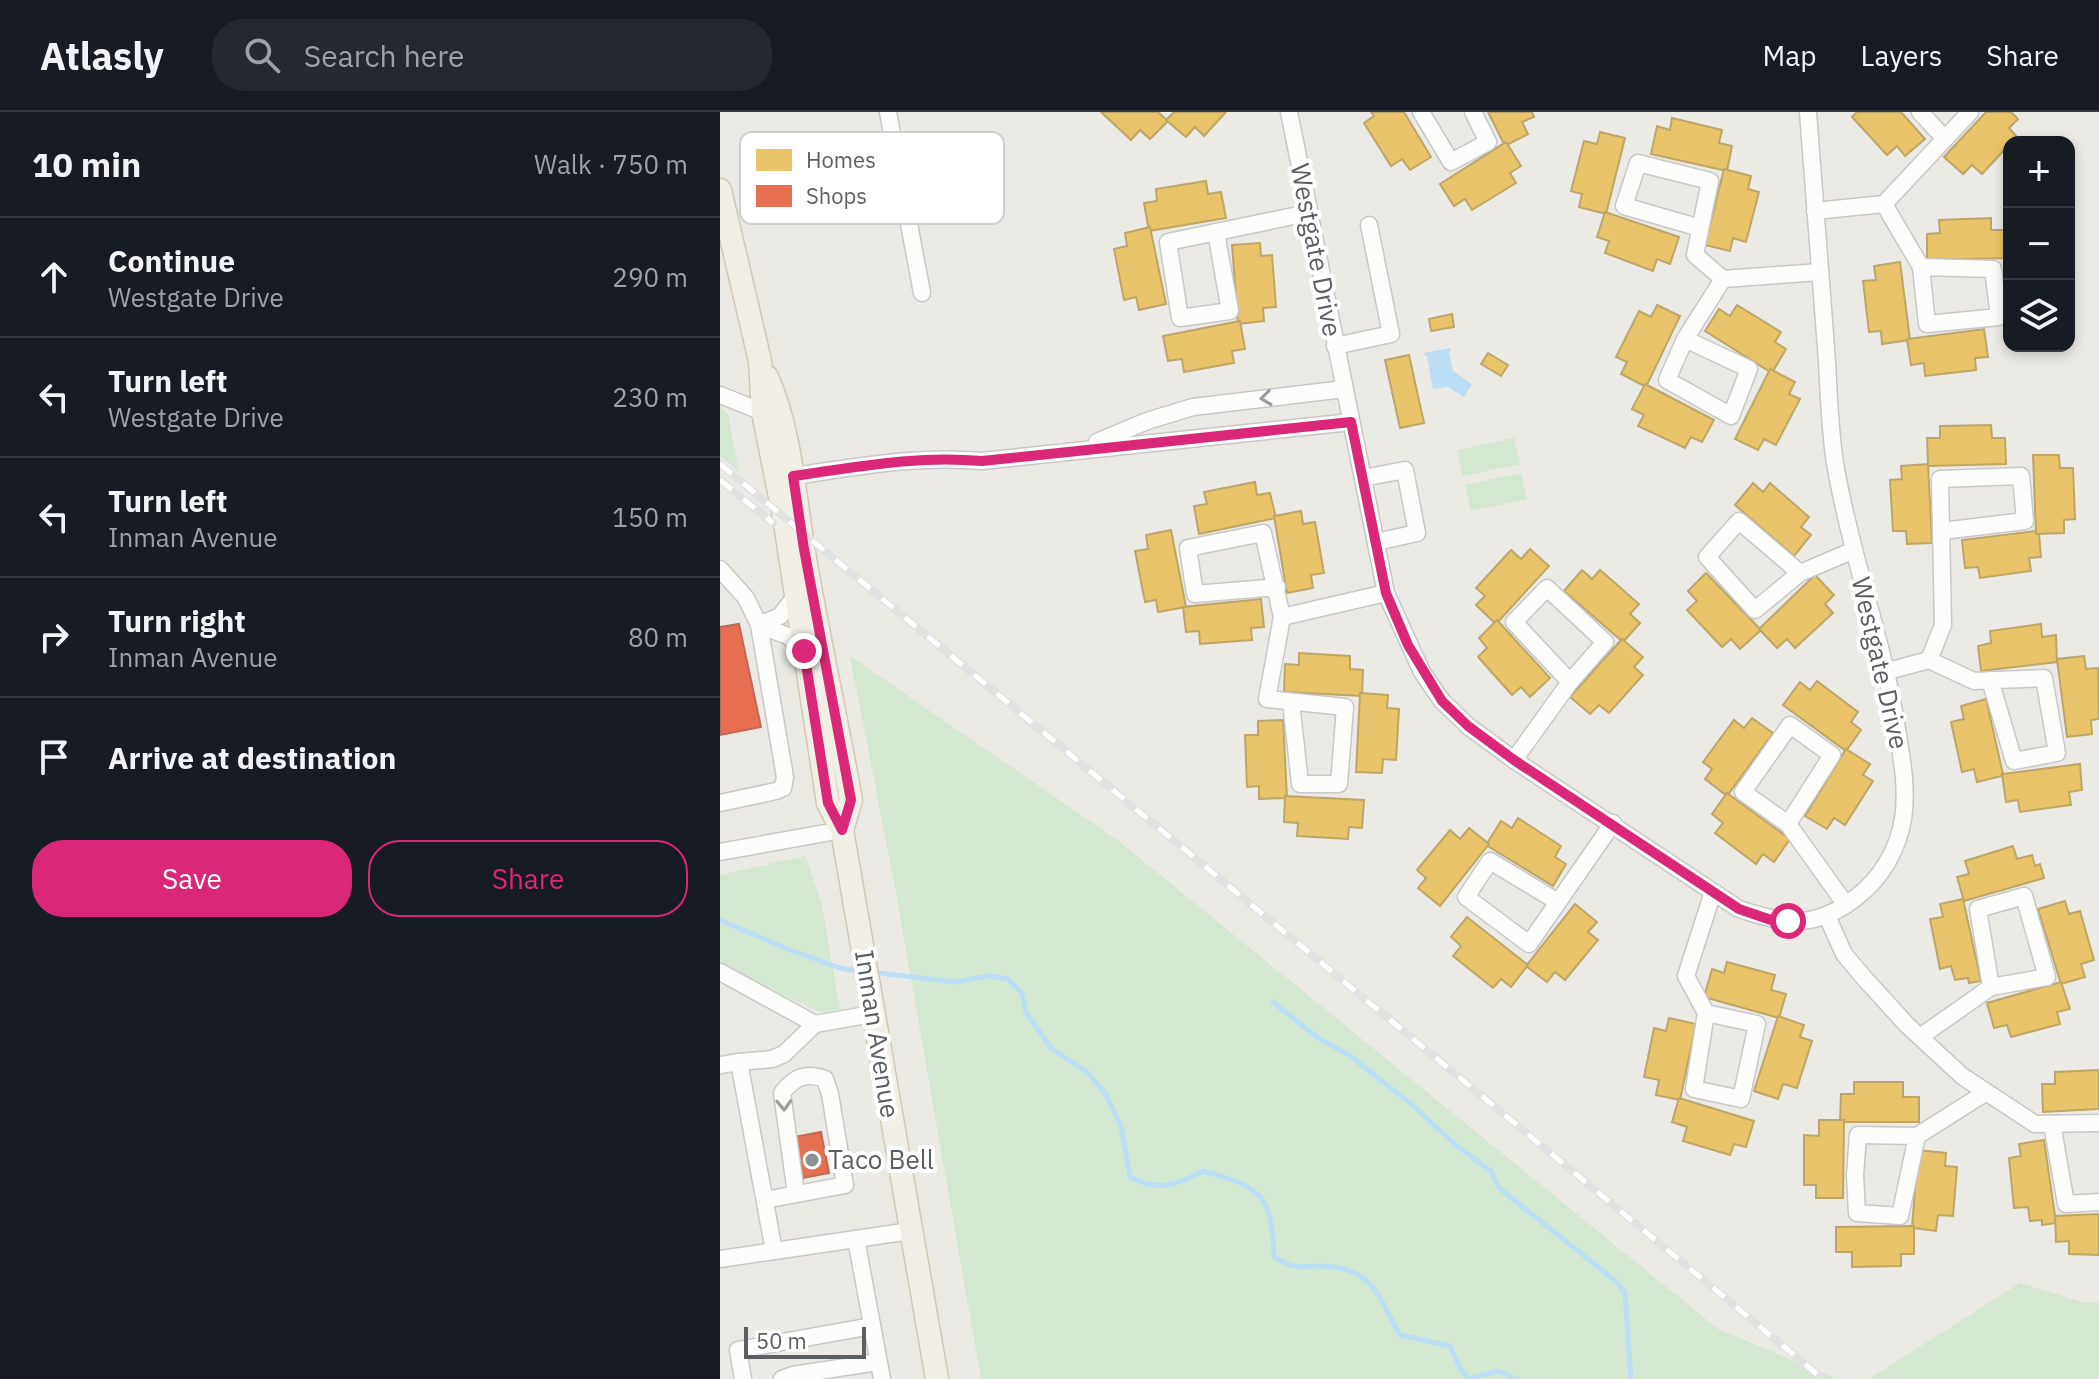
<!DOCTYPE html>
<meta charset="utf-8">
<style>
:root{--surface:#171b24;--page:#242831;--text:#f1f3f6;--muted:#9ea1a6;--line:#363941;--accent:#db2777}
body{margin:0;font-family:"IBM Plex Sans",sans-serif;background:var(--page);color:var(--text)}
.controls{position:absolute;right:24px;top:24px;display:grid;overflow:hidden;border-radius:16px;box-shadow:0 4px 12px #0003}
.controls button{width:72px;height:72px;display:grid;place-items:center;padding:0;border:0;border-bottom:2px solid var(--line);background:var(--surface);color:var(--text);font:40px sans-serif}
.scale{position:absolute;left:24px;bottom:20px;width:122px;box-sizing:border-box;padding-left:8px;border:4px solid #5b5f63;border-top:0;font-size:22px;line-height:28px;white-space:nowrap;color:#5b5f63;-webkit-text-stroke:6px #fff;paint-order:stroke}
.stop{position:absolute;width:24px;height:24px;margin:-18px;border:6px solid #db2777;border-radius:50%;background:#fff}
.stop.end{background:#db2777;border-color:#fff;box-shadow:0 2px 8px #0008}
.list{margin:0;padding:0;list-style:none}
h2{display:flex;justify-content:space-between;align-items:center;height:104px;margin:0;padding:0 32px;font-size:34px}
h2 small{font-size:26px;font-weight:400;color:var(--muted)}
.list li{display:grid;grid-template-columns:52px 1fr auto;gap:24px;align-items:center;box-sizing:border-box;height:120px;padding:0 32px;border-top:2px solid var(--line)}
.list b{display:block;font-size:30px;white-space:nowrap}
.list p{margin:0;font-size:26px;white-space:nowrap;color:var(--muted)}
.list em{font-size:26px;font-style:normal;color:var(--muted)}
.actions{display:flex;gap:16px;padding:24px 32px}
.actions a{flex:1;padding:18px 0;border:2px solid var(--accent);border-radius:32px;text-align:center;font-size:28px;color:var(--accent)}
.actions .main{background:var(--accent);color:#fff}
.icon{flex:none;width:44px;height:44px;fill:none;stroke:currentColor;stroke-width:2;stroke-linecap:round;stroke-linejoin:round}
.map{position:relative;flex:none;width:1379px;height:1267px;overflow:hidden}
header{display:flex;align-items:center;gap:48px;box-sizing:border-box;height:112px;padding:0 40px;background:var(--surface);border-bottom:2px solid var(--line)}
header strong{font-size:38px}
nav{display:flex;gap:44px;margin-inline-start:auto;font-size:28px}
.search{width:560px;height:72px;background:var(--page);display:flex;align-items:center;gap:20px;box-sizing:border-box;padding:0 28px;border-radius:32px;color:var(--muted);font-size:30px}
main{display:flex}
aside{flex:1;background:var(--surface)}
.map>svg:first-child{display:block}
</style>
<header>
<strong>Atlasly</strong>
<div class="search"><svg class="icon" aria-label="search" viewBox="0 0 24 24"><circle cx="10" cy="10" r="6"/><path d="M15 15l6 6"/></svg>Search here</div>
<nav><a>Map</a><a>Layers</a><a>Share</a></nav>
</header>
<main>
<aside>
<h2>10 min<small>Walk · 750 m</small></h2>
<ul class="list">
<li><svg class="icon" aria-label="ahead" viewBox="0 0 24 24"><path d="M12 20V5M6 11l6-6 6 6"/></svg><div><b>Continue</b><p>Westgate Drive</p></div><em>290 m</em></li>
<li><svg class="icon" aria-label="left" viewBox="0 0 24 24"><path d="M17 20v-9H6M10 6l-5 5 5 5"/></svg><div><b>Turn left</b><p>Westgate Drive</p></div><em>230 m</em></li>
<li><svg class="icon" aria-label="left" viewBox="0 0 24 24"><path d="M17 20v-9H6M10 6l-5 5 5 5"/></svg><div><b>Turn left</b><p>Inman Avenue</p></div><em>150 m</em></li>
<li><svg class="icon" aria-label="right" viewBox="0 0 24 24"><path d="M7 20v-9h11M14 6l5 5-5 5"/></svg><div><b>Turn right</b><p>Inman Avenue</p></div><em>80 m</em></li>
<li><svg class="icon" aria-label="arrive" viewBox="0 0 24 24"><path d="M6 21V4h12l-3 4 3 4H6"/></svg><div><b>Arrive at destination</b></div></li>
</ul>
<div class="actions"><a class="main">Save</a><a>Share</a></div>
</aside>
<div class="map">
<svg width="1379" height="1267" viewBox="0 0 1379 1267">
<rect width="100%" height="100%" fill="#ebeae5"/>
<g fill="#d4e7d1">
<polygon points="0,295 8,302 19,360 0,343"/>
<polygon points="794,326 800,352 743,364 737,338"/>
<polygon points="801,361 807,387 751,399 745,373"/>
<polygon points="130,544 396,727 998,1217 1117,1267 261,1267 176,781"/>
<polygon points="86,744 102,794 120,897 100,900 0,854 0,763"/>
<polygon points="1300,1171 1365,1191 1379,1190 1379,1267 1149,1267"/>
</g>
<polygon fill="#bbdef4" points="731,236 729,241 733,259 752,272 744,285 728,275 713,277 707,245 703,241"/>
<g fill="#e9c46a" stroke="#bea668" stroke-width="2">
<polygon points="381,0 438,0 448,9 430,27 420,18 411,28"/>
<polygon points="454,0 506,0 484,24 475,15 466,25 446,8"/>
<polygon points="651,0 684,0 711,45 690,58 682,47 671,54 644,11 654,4"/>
<polygon points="768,0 812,0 814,5 802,10 808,22 785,34"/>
<polygon points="1137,0 1181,0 1205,27 1185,44 1177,34 1167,43 1132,5"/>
<polygon points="1266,0 1291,0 1298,7 1289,16 1297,25 1289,30 1289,33 1262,62 1252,53 1243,62 1224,45"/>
<polygon points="952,6 1002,18 999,31 1012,34 1007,59 931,42 937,14 950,18"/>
<polygon points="880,20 905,26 886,102 859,95 862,82 851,79 864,29 877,32"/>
<polygon points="786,30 801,54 790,61 796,71 752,98 745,87 734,94 720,72"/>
<polygon points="1004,57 1031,64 1028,77 1039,80 1026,130 1013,126 1010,139 985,133"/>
<polygon points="486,69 488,82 501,80 506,106 429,119 424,91 437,89 436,77"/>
<polygon points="885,100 959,125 950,152 937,147 933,159 885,141 889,129 877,125"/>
<polygon points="1271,106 1271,118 1284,118 1285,146 1207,148 1207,122 1220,121 1219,108"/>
<polygon points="430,115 446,192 419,198 416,185 404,188 394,137 407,134 405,121"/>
<polygon points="540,131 541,144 552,143 556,195 543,196 544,209 518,212 512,133"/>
<polygon points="1180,150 1190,228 1162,232 1161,219 1149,220 1143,169 1156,168 1154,154"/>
<polygon points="937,193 960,204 926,275 901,262 907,250 896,245 919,199 931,205"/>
<polygon points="1017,193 1061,220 1055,230 1066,237 1052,261 985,219 999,197 1010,204"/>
<polygon points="732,202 734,215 711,219 709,207"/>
<polygon points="520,209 525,237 512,239 514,251 464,260 462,247 448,249 443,224"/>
<polygon points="1264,217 1268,245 1255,246 1256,258 1205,264 1204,251 1191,253 1187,227"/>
<polygon points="768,241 788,253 781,264 761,252"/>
<polygon points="689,243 704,311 680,316 665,248"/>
<polygon points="1050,257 1075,270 1069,282 1080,287 1056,333 1044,327 1038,338 1015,327"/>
<polygon points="925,272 994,308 982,330 971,325 965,336 918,314 924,303 912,297"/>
<polygon points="1271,313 1272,326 1285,326 1286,352 1208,354 1207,326 1220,326 1220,314"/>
<polygon points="1313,343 1339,343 1340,356 1353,356 1355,407 1344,408 1344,421 1316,422"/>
<polygon points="1208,352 1212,431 1187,432 1186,419 1173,419 1170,368 1182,367 1181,354"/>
<polygon points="535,370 537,383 550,381 556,406 479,422 474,394 487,392 484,380"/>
<polygon points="1033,371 1043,380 1050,371 1089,405 1081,415 1091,423 1074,444 1015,393"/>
<polygon points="581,399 583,412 595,410 604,461 591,463 593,476 567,481 554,404"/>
<polygon points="451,418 466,495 438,500 436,488 425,490 415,439 428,437 426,423"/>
<polygon points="1316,419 1316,422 1319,422 1321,445 1309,446 1311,459 1260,466 1258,455 1245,456 1242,428"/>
<polygon points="810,437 829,454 776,512 756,493 765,484 756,476 791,438 801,447"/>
<polygon points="862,458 872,467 880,458 919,492 910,502 920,511 903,530 844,479"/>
<polygon points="986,461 1041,518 1020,537 1011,527 1002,535 967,498 977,489 968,479"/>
<polygon points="1095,463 1114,483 1105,492 1113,501 1075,536 1067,527 1057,536 1039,517"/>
<polygon points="541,487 544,515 531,516 532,528 480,532 479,519 466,520 463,495"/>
<polygon points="777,508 830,566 810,585 801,575 792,583 758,545 767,536 759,526"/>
<polygon points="1321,512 1322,525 1336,523 1337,550 1261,559 1258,534 1271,531 1270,519"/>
<polygon points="902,527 923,545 914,555 923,563 889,601 879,593 870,602 850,585"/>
<polygon points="579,541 630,544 630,557 643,558 642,584 564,580 565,552 579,553"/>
<polygon points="1364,544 1366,557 1378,556 1379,607 1371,608 1372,622 1347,625 1337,547"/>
<polygon points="1097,569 1138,600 1131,610 1141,618 1126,639 1063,593 1080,570 1090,578"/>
<polygon points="640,581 668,583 667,596 679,597 676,648 663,647 662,661 636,660"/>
<polygon points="1266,587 1283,662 1282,664 1257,670 1254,657 1242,660 1231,610 1244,607 1241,594"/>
<polygon points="1032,606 1053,621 1007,684 985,667 992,657 983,650 1014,608 1024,616"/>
<polygon points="563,608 567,686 539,687 539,674 527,675 525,623 538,623 538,609"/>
<polygon points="1126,637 1150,652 1143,663 1153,669 1125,713 1114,706 1107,717 1085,704"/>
<polygon points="1360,652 1362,678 1349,680 1351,693 1300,700 1298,688 1286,690 1282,662"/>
<polygon points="1007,681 1070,727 1054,750 1043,742 1036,752 995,721 1003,711 992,702"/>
<polygon points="565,684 644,688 642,716 629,715 628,727 577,724 578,711 564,710"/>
<polygon points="798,706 841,734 835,745 846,752 833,774 766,733 781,709 792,716"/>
<polygon points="749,716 769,732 720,794 698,776 706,766 697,758 730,718 740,727"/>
<polygon points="1293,734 1297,747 1312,743 1315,754 1320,752 1324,766 1244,789 1237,765 1249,762 1245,749"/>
<polygon points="1243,787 1261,869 1249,871 1248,866 1235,868 1231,854 1220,857 1210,807 1223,805 1220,792"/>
<polygon points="1345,789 1349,802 1360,799 1374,848 1361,852 1365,865 1341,872 1318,797"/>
<polygon points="855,792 877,810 868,820 878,828 845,868 835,860 827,870 806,854"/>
<polygon points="747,805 808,853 791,875 781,867 773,876 733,844 741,834 731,825"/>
<polygon points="1007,850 1055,863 1051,878 1066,882 1059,906 984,885 992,857 1004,861"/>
<polygon points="1341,870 1350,897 1337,900 1340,912 1291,925 1287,913 1274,916 1267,891"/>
<polygon points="1058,904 1084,913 1080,925 1092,929 1077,976 1063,972 1058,987 1034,979"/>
<polygon points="949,906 976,912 960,988 936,983 939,968 924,965 934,916 946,919"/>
<polygon points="1379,958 1379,997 1323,1000 1322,972 1335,972 1335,960"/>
<polygon points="1134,970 1183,970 1183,985 1199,985 1199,1010 1120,1010 1121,982 1134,982"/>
<polygon points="959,986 1034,1009 1026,1035 1014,1032 1010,1043 963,1029 967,1015 952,1010"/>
<polygon points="1099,1008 1124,1008 1123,1086 1096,1086 1096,1073 1084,1073 1084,1023 1099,1024"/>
<polygon points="1324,1028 1336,1111 1322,1113 1322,1108 1310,1109 1308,1095 1294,1096 1289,1046 1301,1044 1299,1032"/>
<polygon points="1198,1038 1226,1041 1225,1054 1237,1055 1233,1104 1218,1103 1216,1119 1192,1116"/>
<polygon points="1379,1102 1379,1143 1349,1142 1349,1129 1336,1130 1335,1104"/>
<polygon points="1194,1114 1194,1142 1181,1142 1181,1154 1132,1155 1132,1140 1116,1140 1116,1115"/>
</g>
<g fill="#e76f51" stroke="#bd6a56" stroke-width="2">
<polygon points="19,512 41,615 0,623 0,515"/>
<polygon points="101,1020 109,1061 77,1067 69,1026"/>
</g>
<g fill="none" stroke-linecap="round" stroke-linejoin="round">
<g stroke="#bbdef4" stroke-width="5">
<polyline points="0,808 70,838 123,857 141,859"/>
<path d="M151,860L235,870L270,864L288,867L302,881L306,900L331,936L367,960L385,981L401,1014L410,1065C438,1080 457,1073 483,1059C542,1075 552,1083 554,1145C579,1158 575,1154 601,1154C654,1155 658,1185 680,1223L730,1234L741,1258L749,1267L778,1259L797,1267"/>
<polyline points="553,890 598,926 629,943 690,991 737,1034 771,1059 779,1076 897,1170 905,1181 911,1267"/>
</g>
<defs>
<g id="minor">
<polyline points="168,0 202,181"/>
<path d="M569,0L666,481L702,560L722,589L748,614L794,648L1019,797C1067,813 1097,817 1138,784C1162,765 1178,737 1183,707C1188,674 1181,643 1176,611C1162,525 1131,443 1116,357C1109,318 1109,276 1106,236C1100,157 1094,79 1088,0"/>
<polyline points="701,0 731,50 768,30 753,0"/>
<polyline points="1200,0 1225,27"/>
<polyline points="1164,92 1201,155 1273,157 1279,205 1207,212 1201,155"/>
<polyline points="1095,99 1164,92 1250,0"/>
<polyline points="980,116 904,94 918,51 990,69 975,143 1003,167 1100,160"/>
<polyline points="496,120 510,199 460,206 448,130 588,101"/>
<polyline points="965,227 947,268 1011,304 1029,257 965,227 1003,167"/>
<polyline points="615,234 671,222 649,113"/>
<polyline points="0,283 43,300"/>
<polyline points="377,330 427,309 473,295 624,277"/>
<path d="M73,364C137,355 197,343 262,349L631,310"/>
<polyline points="643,366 685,358 697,421 656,430"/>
<polyline points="0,457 26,486 39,513 65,665 63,676 56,679 0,691"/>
<polyline points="1080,461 1035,498 987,445 1019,409 1080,461 1134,438"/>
<polyline points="557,475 475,482 468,436 543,421 562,505 666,481"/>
<polyline points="562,505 547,587 625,595 619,672 580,672 571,590"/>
<polyline points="39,513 68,524 84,539"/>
<polyline points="39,513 60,504 75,485"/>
<polyline points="1209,548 1223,513 1220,367 1301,364 1305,409 1222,419"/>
<polyline points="1168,559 1209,548 1254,569 1324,566 1337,641 1294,649 1270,568"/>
<polyline points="794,648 850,570 885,530 827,476 794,510 850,570"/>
<polyline points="1068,712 1023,680 1070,613 1112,643 1068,712 1126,793"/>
<polyline points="0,740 122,718"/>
<polyline points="838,790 770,749 746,785 809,832 893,711"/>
<polyline points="1107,804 1124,842 1145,867 1187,913 1242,964 1315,1012 1379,1011"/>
<polyline points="0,860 95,912"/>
<polyline points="986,901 974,977 1021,987 1037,912 986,901 966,864 993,780"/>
<polyline points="1200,925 1271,875 1258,797 1304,784 1327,865 1271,875"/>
<polyline points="19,950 52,947 64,942 95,912 152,902"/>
<polyline points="0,953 19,950 54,1139"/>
<polyline points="1332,1012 1346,1092 1379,1090"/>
<polyline points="1197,1024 1180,1104 1137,1101 1135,1063 1138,1023 1197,1024 1265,981"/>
<path d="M45,1088L125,1073L110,982L105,967C86,960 74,965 62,981L76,1082"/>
<polyline points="136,1127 162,1267"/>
<polyline points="0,1147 190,1119"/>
<polyline points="23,1267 18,1238 152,1214"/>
<polyline points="62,1267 73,1263 158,1250"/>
</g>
<g id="major">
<polyline points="0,78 40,249 43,300 64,405 108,691 122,718 217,1267"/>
<path d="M47,265C71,319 74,382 84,440C98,523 116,605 131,688L122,718"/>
</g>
</defs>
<use href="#minor" stroke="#c8c8c8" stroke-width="19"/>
<use href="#major" stroke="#d2c8b4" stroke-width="25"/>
<use href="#minor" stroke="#fcfcfb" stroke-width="16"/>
<use href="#major" stroke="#f2efe7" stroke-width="22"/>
<defs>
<g id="rail">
<polyline points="0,352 1103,1267"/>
<polyline points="0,368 53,411"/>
</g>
</defs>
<use href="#rail" stroke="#e2e2e2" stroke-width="8"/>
<use href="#rail" stroke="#fff" stroke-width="5" stroke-dasharray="15" stroke-linecap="butt"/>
</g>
<defs><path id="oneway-chevron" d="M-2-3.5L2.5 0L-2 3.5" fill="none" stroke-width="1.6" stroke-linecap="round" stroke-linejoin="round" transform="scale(2)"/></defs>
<g stroke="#9b9ea0">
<use href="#oneway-chevron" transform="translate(546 286) rotate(173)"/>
<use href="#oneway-chevron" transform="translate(64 993) rotate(88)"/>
</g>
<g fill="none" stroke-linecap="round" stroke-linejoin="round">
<path stroke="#db2777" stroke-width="10" d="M84,539L108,691L122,718L131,688L84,437L73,364C137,355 197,343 262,349L631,310L666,481L688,533L722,589L748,614L794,648L1019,797L1054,809H1068"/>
</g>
<circle fill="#8d9090" stroke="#fff" stroke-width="3" cx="92" cy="1048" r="8"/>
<g text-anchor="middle" stroke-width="8" stroke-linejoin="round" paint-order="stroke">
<g font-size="26" fill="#5b5f63" stroke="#fff">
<text transform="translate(596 138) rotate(79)" y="9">Westgate Drive</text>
<text transform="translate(1160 551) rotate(77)" y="9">Westgate Drive</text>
<text transform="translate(157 922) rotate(81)" y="9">Inman Avenue</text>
</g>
<g font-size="26" fill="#5b5f63" stroke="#fff" text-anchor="start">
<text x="108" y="1057">Taco Bell</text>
</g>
</g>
<rect x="20" y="20" width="264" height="92" rx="12" fill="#fff" stroke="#cecfd0" stroke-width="2"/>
<rect x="36" y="37" width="36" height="22" fill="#e9c46a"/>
<rect x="36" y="73" width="36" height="22" fill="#e76f51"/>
<g font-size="22" fill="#5b5f63">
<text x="86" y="56">Homes</text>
<text x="86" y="92">Shops</text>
</g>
</svg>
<div class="controls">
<button>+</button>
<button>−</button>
<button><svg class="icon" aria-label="layers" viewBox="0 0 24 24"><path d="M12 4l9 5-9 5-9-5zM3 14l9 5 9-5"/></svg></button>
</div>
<div class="scale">50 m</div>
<div class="stop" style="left:1068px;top:809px"></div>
<div class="stop end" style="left:84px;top:539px"></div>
</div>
</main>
